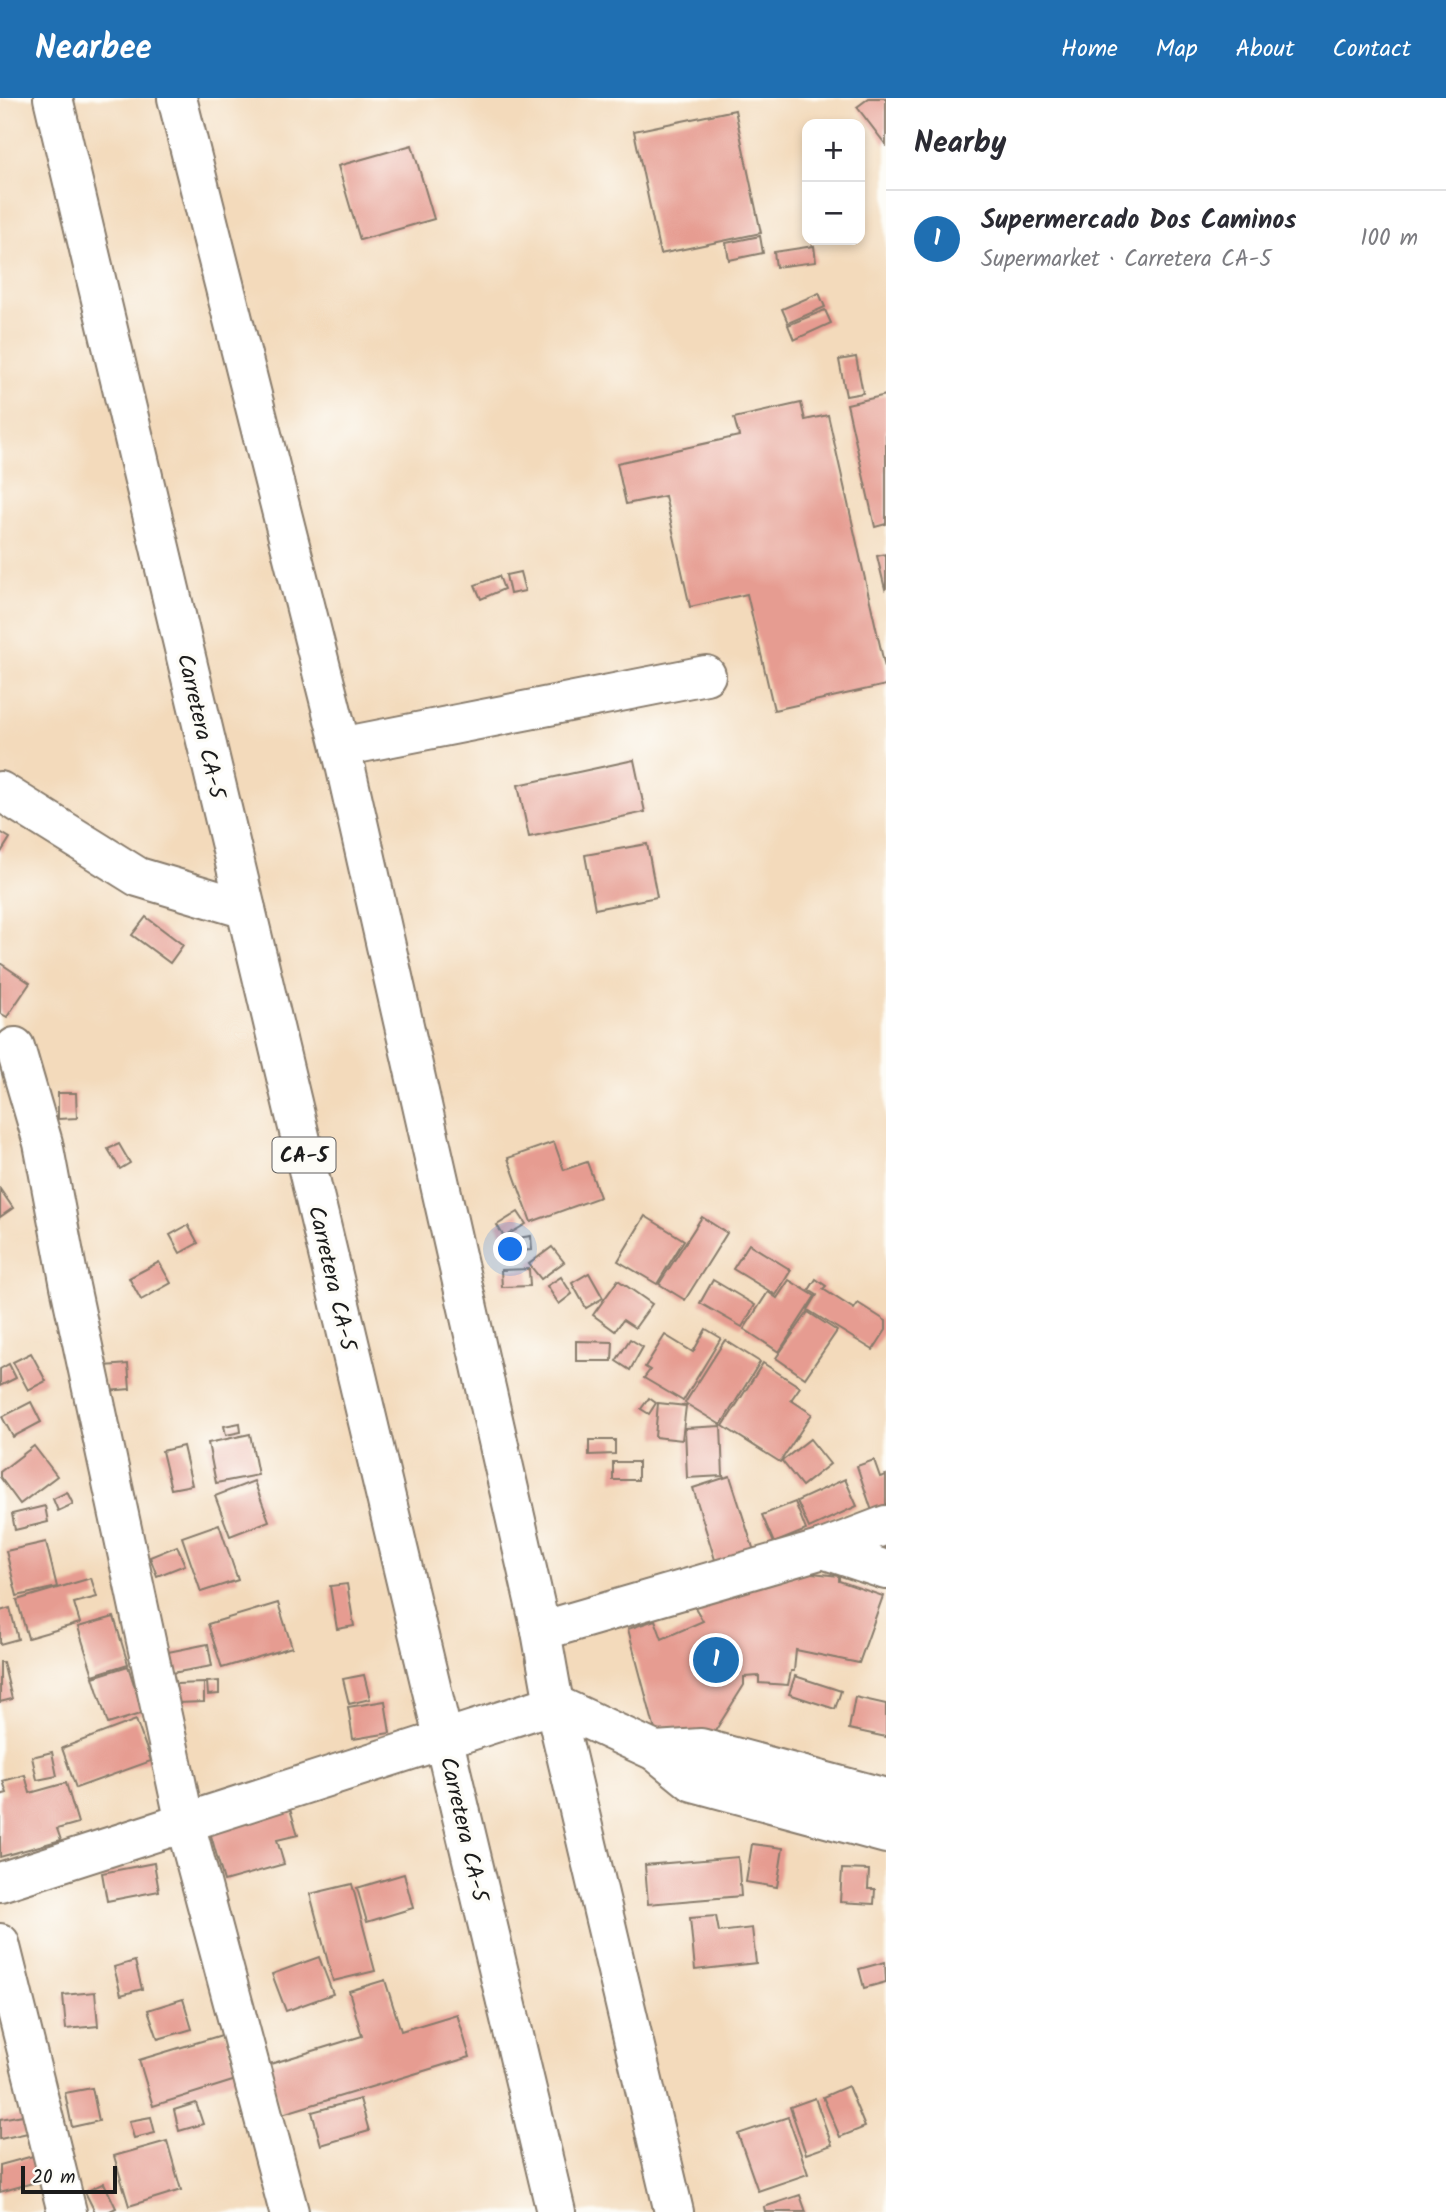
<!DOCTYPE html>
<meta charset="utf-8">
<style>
:root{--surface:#fff;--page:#f7f7f7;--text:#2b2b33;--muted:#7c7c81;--line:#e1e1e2;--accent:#1f6fb2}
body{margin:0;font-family:Kalam,sans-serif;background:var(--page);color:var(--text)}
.controls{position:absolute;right:21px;top:21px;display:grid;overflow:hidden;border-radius:14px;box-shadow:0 4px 10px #0003}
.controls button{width:63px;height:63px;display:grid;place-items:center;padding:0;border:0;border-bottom:2px solid var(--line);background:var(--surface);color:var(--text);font:35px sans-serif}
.scale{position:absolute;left:21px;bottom:18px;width:96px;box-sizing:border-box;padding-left:7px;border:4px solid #1c1c1c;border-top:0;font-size:19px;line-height:24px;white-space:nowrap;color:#1c1c1c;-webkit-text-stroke:5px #fdfcf7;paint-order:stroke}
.you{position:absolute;left:511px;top:1152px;width:24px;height:24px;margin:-18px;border:5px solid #fff;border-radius:50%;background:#1a73e8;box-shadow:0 0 0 10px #1a73e833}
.badge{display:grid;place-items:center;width:46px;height:46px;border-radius:50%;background:var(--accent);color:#fff;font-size:23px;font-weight:700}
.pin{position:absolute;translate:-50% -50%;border:4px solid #fff;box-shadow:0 2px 7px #0006}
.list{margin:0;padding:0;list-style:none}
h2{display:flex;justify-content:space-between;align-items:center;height:91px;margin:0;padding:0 28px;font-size:30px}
h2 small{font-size:23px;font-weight:400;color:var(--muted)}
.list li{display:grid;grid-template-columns:46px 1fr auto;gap:21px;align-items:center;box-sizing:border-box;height:98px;padding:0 28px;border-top:2px solid var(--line)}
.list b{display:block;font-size:26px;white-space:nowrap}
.list p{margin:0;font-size:23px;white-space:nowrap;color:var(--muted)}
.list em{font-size:23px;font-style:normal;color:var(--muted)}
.map{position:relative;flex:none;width:886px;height:2114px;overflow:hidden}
header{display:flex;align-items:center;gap:42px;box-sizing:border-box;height:98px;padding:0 35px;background:var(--accent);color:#fff}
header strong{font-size:33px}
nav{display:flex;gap:38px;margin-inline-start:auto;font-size:24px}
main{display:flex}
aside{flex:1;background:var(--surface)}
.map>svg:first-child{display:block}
</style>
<header>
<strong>Nearbee</strong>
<nav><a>Home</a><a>Map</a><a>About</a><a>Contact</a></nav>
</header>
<main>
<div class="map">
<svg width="886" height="2114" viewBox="0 0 886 2114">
<rect width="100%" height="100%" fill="#fdfcf7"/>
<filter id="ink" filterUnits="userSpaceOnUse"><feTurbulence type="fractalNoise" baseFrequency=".0143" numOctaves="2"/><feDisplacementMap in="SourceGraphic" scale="14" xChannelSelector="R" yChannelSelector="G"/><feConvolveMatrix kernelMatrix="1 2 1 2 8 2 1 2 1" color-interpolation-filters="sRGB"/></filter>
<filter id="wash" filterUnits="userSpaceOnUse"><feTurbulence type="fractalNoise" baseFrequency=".00686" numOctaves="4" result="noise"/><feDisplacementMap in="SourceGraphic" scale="28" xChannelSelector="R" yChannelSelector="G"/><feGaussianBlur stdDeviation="1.57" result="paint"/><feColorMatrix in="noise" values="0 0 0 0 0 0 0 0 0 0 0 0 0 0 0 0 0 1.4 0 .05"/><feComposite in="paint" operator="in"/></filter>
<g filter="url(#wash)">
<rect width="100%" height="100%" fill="#f3dabb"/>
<g id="blocks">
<g fill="#e69c91">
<polygon points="869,0 886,0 886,47 857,9"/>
<polygon points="735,12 761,135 660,156 634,33"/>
<polygon points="412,47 434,121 360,142 338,68"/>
<polygon points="760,138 763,155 729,162 726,145"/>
<polygon points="814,148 816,164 776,169 774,154"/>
<polygon points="819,195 825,209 788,225 782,211"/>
<polygon points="825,212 831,225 794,242 788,227"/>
<polygon points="856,259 863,295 846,298 839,262"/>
<polygon points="886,297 886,426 875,429 847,306"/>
<polygon points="801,305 805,322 828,317 886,574 886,587 774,612 747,496 690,509 665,398 626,406 617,365 739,338 734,320"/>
<polygon points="886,456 886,490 885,491 877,458"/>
<polygon points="520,474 525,493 510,496 506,477"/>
<polygon points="499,478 504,491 481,501 475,487"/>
<polygon points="634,662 645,714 529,739 518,687"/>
<polygon points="0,734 10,740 0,756"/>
<polygon points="647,746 657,799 595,811 585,757"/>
<polygon points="146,819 183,847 170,865 132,837"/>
<polygon points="0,865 30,885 7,919 0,915"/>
<polygon points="58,995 76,995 77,1020 58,1021"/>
<polygon points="554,1044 564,1072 587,1064 600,1099 531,1124 508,1060"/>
<polygon points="119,1046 130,1065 120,1071 108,1051"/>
<polygon points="0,1091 13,1110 0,1119"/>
<polygon points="518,1114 526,1126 504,1139 497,1127"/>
<polygon points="645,1118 684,1142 657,1186 618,1163"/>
<polygon points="702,1119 727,1135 685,1202 659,1186"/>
<polygon points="188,1127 198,1145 180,1155 170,1137"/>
<polygon points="531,1138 532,1152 518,1153 517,1140"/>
<polygon points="749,1146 791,1172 776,1197 733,1171"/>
<polygon points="552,1149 564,1164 541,1181 529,1166"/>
<polygon points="159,1164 171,1185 141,1202 129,1180"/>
<polygon points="529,1171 530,1188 502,1189 501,1172"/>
<polygon points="589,1175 603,1200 586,1210 572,1185"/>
<polygon points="561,1179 572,1196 559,1206 547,1188"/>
<polygon points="816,1181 826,1188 823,1191 854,1211 858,1205 886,1223 886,1232 873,1252 808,1212 817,1197 809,1192"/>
<polygon points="618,1182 652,1206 635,1230 623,1222 615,1233 593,1217"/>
<polygon points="713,1182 755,1207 742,1229 700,1205"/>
<polygon points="789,1182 815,1198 779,1254 744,1231 768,1194 777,1200"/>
<polygon points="808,1214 837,1233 805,1280 776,1260"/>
<polygon points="706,1231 721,1240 683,1303 644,1280 650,1272 645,1269 665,1237 693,1254"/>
<polygon points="630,1241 643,1249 630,1272 616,1263"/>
<polygon points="725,1242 760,1264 721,1327 685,1305"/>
<polygon points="576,1243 613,1244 612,1263 576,1263"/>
<polygon points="31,1255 46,1283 28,1292 13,1264"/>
<polygon points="763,1265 800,1289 791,1302 812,1316 780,1364 723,1328"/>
<polygon points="9,1266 16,1280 0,1288 0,1271"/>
<polygon points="128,1266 130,1291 107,1293 105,1268"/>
<polygon points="649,1300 656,1305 649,1316 641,1311"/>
<polygon points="31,1304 41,1324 13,1339 2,1319"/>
<polygon points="658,1305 686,1308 682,1342 655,1339"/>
<polygon points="240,1325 241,1334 226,1337 224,1328"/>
<polygon points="721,1328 723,1378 687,1380 685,1330"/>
<polygon points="250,1336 258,1377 216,1385 208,1345"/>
<polygon points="810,1341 830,1366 802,1388 782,1363"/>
<polygon points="589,1342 615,1342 615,1356 589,1357"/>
<polygon points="34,1348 57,1378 20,1406 0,1379 0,1374"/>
<polygon points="183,1348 192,1387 171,1391 162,1353"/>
<polygon points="874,1362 880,1379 886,1377 886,1412 873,1416 857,1368"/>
<rect x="613" y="1364" width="25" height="18"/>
<polygon points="730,1378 754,1453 716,1465 693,1390"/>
<polygon points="845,1381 857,1408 809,1430 797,1403"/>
<polygon points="254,1383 269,1423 230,1438 215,1398"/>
<polygon points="67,1394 73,1406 58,1413 53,1401"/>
<polygon points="795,1404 806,1432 774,1445 762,1417"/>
<polygon points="45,1408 48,1424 15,1432 12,1416"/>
<polygon points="219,1426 238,1482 201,1494 182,1439"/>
<polygon points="46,1444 57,1489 17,1498 6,1453"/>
<polygon points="177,1448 185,1467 157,1478 150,1459"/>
<polygon points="803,1474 839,1478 839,1483 883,1498 859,1565 796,1552 794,1573 791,1573 788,1587 759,1585 759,1578 744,1579 744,1587 707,1646 656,1636 628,1531 655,1522 662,1541 703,1523 693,1506"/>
<polygon points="91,1480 97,1499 74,1505 80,1525 28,1540 17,1502"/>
<polygon points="347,1486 354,1528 337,1531 330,1488"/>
<polygon points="278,1505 292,1549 222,1570 208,1526"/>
<polygon points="10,1510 18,1541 0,1546 0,1513"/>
<polygon points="114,1519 128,1566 93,1577 78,1529"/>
<polygon points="208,1546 212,1568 172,1575 168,1554"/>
<polygon points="0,1564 3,1564 12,1601 0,1604"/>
<polygon points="128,1568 143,1615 108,1626 93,1579"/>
<polygon points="364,1577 370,1601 349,1606 343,1581"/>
<polygon points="795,1578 841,1593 835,1611 789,1596"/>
<polygon points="219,1583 219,1596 208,1597 207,1584"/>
<polygon points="204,1585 204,1604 177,1605 176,1586"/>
<polygon points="855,1599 886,1606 886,1639 849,1631"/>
<polygon points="385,1603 390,1635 353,1641 348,1609"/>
<polygon points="136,1622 151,1663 76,1690 62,1650"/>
<polygon points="52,1654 57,1678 37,1682 32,1659"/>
<polygon points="25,1677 30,1695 66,1685 78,1725 57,1731 61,1742 0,1759 0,1697 7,1695 3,1683"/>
<polygon points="290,1711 298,1737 277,1742 284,1766 224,1783 208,1727 259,1720"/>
<polygon points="752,1746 783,1750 777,1789 746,1784"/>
<polygon points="738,1759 741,1798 648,1806 645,1767"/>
<polygon points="154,1765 159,1793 107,1803 102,1775"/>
<polygon points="842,1771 869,1772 868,1791 875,1791 874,1806 840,1804"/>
<polygon points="404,1776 413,1810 367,1824 357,1790"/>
<polygon points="352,1786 375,1873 333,1883 310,1796"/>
<polygon points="716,1818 719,1834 752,1830 756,1865 695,1872 690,1820"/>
<polygon points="319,1859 333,1896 286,1913 272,1876"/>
<polygon points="135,1863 142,1891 121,1897 114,1869"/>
<polygon points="885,1864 886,1884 864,1890 859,1871"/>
<polygon points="385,1882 401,1933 457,1916 470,1959 282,2016 267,1967 362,1938 349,1893"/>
<polygon points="95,1894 98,1928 66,1931 63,1897"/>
<polygon points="183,1901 192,1931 158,1941 148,1912"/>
<polygon points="225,1936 239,1981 153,2008 139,1962"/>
<polygon points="848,1988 865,2029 840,2039 823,1999"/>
<polygon points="92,1990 99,2023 72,2029 65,1995"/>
<polygon points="815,2000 832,2047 806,2056 790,2009"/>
<polygon points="360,2001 369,2033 321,2047 312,2014"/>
<polygon points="196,2005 203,2026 179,2033 174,2012"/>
<polygon points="23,2017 28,2035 0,2041 0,2021"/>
<polygon points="151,2019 155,2035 134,2040 129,2023"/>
<polygon points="788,2019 808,2076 758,2093 738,2036"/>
<polygon points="167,2043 181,2092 129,2108 114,2058"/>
<polygon points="33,2058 40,2083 0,2094 0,2067"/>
<polygon points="104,2085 116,2110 108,2114 95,2114 85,2094"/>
<polygon points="800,2097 806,2114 765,2114 764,2109"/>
</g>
</g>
</g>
<g filter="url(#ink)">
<use href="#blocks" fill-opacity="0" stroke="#887b6c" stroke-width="2"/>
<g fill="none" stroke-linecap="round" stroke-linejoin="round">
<defs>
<g id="minor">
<polyline points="341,649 706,577"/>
<polyline points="0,693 138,779 246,811"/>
<polyline points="15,949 43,1045 70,1188 185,1725 289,2114"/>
<polyline points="823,1451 886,1472"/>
<polyline points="541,1533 823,1451 886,1427"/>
<polyline points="655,1653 701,1650 886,1700"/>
<polyline points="0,1784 554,1606 655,1653 693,1684 886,1736"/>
<polyline points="0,1845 67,2114"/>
</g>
<g id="highway">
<polyline points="53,0 556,2114"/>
<polyline points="177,0 341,649 541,1533 554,1606 674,2114"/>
</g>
</defs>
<use href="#minor" stroke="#887b6c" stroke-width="42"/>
<use href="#highway" stroke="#887b6c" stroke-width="42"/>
<use href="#minor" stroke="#fff" stroke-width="38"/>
<use href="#highway" stroke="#fff" stroke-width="38"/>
</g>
</g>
<g text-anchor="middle" stroke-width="7" stroke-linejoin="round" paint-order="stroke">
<rect fill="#fdfcf7" stroke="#605f5e" stroke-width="2" x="272.5" y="1039.5" width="63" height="35" rx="5"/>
<g font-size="21" font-weight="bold" fill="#1c1c1c">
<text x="304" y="1064">CA-5</text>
</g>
<g font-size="23" fill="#1c1c1c" stroke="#fdfcf7">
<text transform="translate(202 628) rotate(77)" y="8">Carretera CA-5</text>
<text transform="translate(333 1180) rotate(77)" y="8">Carretera CA-5</text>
<text transform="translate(465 1731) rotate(77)" y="8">Carretera CA-5</text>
</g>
</g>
</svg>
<div class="controls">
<button>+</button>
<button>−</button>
</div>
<div class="scale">20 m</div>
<div class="you"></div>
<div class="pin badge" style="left:716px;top:1562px">1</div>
</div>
<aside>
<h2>Nearby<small></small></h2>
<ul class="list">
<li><span class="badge">1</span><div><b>Supermercado Dos Caminos</b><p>Supermarket · Carretera CA-5</p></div><em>100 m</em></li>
</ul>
</aside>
</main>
